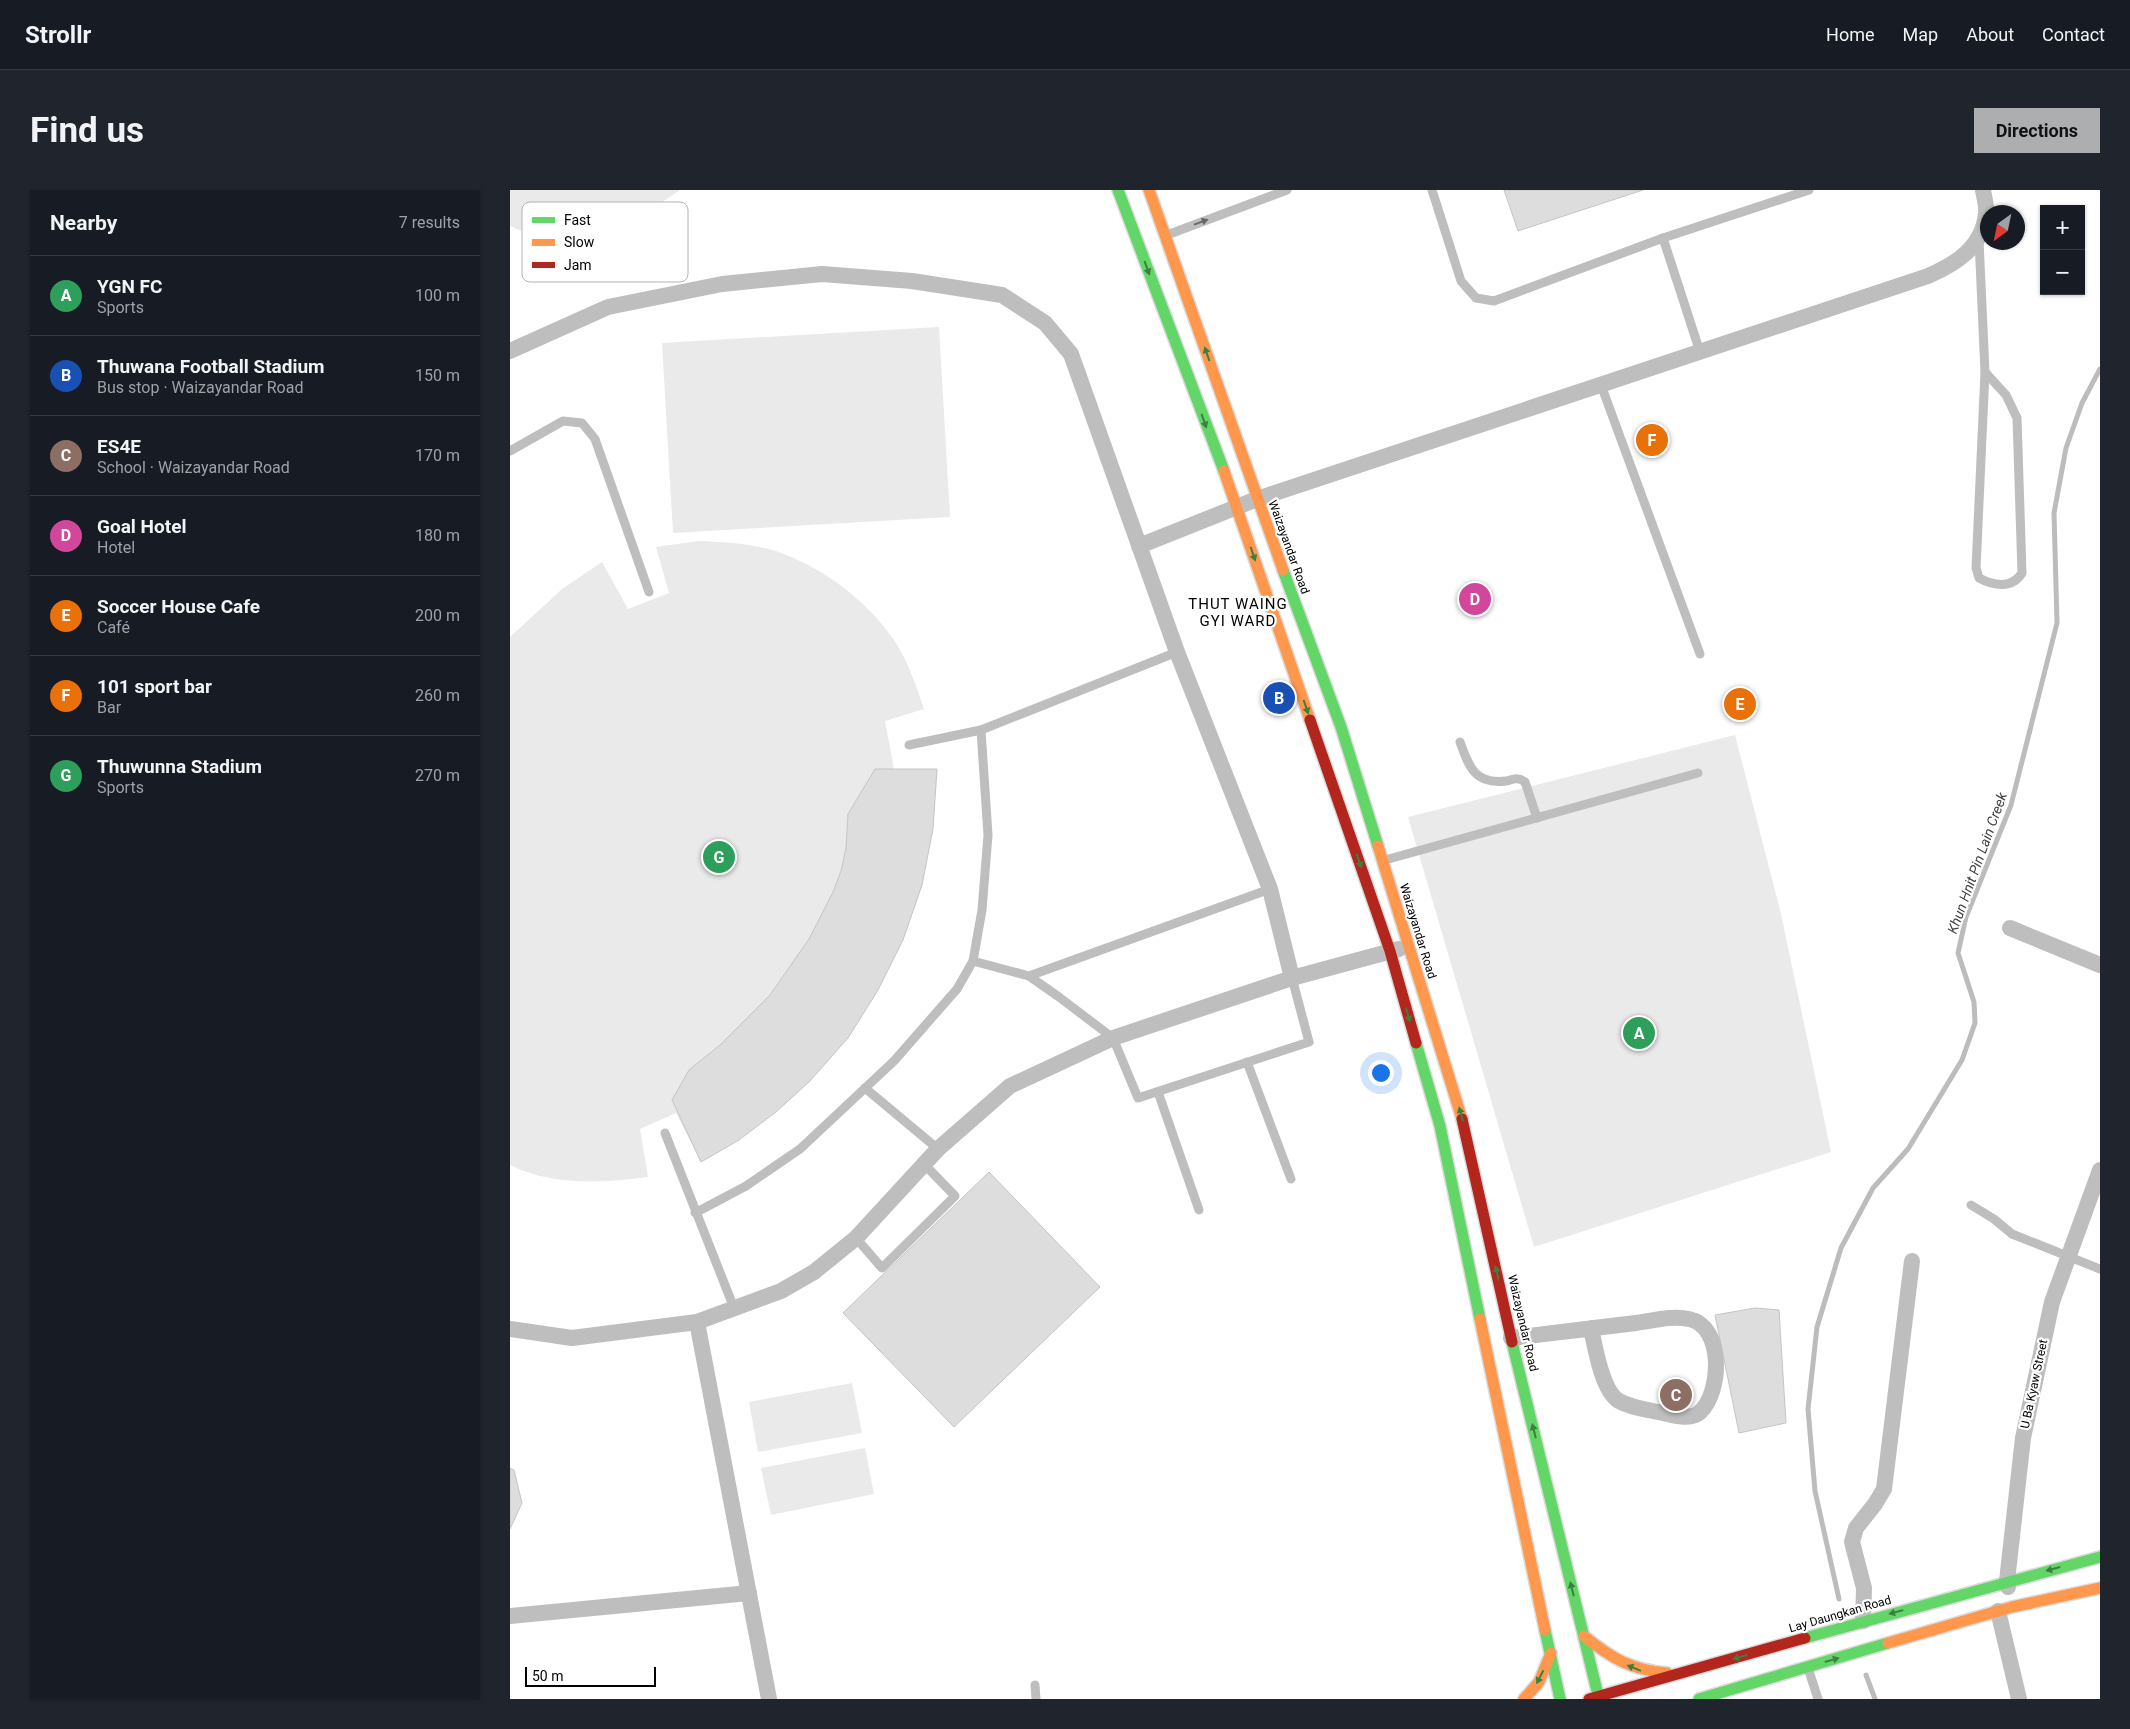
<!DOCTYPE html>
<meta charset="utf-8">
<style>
:root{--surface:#171b24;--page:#20242c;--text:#f1f3f6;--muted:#9ea1a6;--line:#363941;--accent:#adaeaf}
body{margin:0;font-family:Roboto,sans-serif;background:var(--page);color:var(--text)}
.controls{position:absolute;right:15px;top:15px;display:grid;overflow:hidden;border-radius:0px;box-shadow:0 1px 4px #0004}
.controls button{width:45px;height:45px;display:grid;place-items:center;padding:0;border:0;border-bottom:1px solid var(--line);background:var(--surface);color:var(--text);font:25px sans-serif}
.compass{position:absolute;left:1470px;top:15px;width:45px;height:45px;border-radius:50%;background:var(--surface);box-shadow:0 1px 4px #0004;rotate:213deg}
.scale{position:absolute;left:15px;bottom:12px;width:131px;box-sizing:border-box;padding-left:5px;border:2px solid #000;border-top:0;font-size:14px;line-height:18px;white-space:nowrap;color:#000;-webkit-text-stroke:4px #fff;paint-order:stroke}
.you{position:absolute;left:870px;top:882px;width:18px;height:18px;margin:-12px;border:4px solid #fff;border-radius:50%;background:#1a73e8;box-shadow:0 0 0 8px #1a73e833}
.badge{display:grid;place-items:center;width:32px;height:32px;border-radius:50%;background:var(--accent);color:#fff;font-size:16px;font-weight:700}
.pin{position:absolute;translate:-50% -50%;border:2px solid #fff;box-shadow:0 1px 5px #0006}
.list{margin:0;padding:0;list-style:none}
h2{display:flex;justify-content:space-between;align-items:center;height:65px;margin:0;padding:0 20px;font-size:21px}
h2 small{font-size:16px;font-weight:400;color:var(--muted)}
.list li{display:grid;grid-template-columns:32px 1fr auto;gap:15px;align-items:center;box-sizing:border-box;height:80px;padding:0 20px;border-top:1px solid var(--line)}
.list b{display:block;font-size:19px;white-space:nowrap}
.list p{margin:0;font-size:16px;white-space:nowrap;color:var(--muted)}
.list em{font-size:16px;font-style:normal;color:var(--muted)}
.map{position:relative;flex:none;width:1590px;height:1509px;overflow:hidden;border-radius:0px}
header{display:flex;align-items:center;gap:30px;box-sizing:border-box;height:70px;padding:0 25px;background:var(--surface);border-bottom:1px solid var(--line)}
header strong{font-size:24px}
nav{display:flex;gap:28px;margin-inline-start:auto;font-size:18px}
.intro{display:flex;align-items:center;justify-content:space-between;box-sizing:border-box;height:120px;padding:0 30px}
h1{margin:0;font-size:35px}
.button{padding:12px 22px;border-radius:0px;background:var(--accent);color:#111;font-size:18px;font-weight:700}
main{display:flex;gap:30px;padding:0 30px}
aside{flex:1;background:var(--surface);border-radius:0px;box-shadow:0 1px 4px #0004}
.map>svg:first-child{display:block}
</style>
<header>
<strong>Strollr</strong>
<nav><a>Home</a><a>Map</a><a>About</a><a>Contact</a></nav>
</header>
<div class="intro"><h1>Find us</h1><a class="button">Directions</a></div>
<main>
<aside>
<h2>Nearby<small>7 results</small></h2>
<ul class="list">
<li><span class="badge" style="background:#2e9e5b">A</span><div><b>YGN FC</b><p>Sports</p></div><em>100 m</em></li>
<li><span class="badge" style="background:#1a4fb4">B</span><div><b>Thuwana Football Stadium</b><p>Bus stop · Waizayandar Road</p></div><em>150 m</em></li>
<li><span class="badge" style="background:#8d6e63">C</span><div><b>ES4E</b><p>School · Waizayandar Road</p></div><em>170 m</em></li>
<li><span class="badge" style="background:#d1479c">D</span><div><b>Goal Hotel</b><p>Hotel</p></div><em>180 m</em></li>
<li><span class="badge" style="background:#e8710a">E</span><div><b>Soccer House Cafe</b><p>Café</p></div><em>200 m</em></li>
<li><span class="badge" style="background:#e8710a">F</span><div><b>101 sport bar</b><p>Bar</p></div><em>260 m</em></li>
<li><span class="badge" style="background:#2e9e5b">G</span><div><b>Thuwunna Stadium</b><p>Sports</p></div><em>270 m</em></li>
</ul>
</aside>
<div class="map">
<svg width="1590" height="1509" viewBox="0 0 1590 1509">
<rect width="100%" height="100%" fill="#fff"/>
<g fill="#eaeaea">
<polygon points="0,0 170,0 57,77 43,59 57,48 14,42 0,36"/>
<polygon points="429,137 440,327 163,343 152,153"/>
<path d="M188,351C217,352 248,354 274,364C317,381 355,410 382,447C397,468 406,495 414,519L375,531L384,579H427L423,639L412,695L393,750L368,800L300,891L266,922L229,950L191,972L166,923L130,939L138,987C93,993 42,996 0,975V447L52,399L92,372L118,419L159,403L146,357Z"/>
<polygon points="1225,545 1271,724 1321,962 1024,1057 898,627"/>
<polygon points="342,1193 352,1243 248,1262 239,1212"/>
<polygon points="355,1258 364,1304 261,1325 251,1278"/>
</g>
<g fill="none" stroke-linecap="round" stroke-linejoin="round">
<g stroke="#bcbcbc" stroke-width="5">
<polyline points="1329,1409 1305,1301 1298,1219 1307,1137 1331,1058 1363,998 1398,959 1452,870 1465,833 1464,812 1448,763 1456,727 1501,615 1547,433 1544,323 1556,258 1572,213 1590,179"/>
<polyline points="1356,1485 1365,1509"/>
</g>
</g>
<g fill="#ddd" stroke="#c5c5c5">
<polygon points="994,0 1133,0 1008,41"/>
<polygon points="365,579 427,579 423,639 412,695 393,750 368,800 338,848 300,891 266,922 229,950 191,972 162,910 179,880 210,855 260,805 299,749 323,702 331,681 336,658 338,624"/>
<polygon points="479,982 590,1097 444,1237 333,1123"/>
<polygon points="1245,1118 1269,1120 1276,1233 1229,1243 1205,1125"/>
<polygon points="0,1278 4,1280 12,1313 0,1339"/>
</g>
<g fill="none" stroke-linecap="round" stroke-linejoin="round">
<defs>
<g id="fast">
<polyline points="608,0 714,281"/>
<polyline points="773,380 831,537 868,656"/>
<polyline points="906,853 930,936 970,1129"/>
<polyline points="1002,1152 1089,1509"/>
<polyline points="1035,1440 1050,1509"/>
<polyline points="1295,1448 1590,1367"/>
<polyline points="1189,1509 1378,1453"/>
</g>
<g id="slow">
<polyline points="639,0 773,380"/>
<polyline points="714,281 800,530"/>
<polyline points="868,656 952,929"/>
<polyline points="970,1129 1035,1440"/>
<path d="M1074,1446C1101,1468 1121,1480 1157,1483"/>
<polyline points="1378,1453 1502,1417 1590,1398"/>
<polyline points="1014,1509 1029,1492 1041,1463"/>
</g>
<g id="jam">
<polyline points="800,530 880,761 906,853"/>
<polyline points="952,929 1002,1152"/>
<polyline points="1079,1509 1295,1448"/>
</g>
</defs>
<use href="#fast" stroke="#dbdbdb" stroke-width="14"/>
<use href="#slow" stroke="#dbdbdb" stroke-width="14"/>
<use href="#jam" stroke="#dbdbdb" stroke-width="14"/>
<g stroke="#bebebe" stroke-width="9">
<polyline points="922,0 951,91 966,108 984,111 1153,48 1299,0"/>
<polyline points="657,45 777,0"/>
<polyline points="1153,48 1190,162"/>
<polyline points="1469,50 1475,182"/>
<path d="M1475,182L1496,205L1507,228L1512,383C1502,399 1484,396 1469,388L1466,378Z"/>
<polyline points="1091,195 1190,464"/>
<polyline points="0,261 53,231 72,233 85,249 139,402"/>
<path d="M950,552C959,577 965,595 996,591C1004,589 1008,587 1015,592L1027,628"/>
<polyline points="399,555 471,540 667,462"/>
<polyline points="875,670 1188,583"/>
<polyline points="463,771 472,720 478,645 471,540"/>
<polyline points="519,786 760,699"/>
<polyline points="737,872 781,989"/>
<polyline points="355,898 428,959"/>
<polyline points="648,902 689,1020"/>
<polyline points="155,943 224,1118"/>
<polyline points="1461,1015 1484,1029 1502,1044 1590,1079"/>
<polyline points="185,1023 236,996 290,959 384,871 447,799 463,771 519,786 549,807 603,848 628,908 799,852 782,788"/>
<polyline points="346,1048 372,1078 445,1006 414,974"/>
<polyline points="1298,1478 1308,1509"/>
<polyline points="525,1495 526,1509"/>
</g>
<g stroke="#bebebe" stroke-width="16">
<polyline points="0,161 98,117 212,94 312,84 402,91 492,105 535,133 561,164 667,462 760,699 782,788"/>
<path d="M629,356L747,309L1418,86C1446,74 1473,57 1476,23C1477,16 1474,7 1473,0"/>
<polyline points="1500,738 1590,775"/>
<polyline points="187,1132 259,1509"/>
<polyline points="0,1139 62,1148 187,1132 271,1101 304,1082 346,1048 428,959 500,896 603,848 782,788 889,759"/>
<path d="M1001,1148C1043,1143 1084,1138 1126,1133C1142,1131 1162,1125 1179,1129C1214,1136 1212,1202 1190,1222C1181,1230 1168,1226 1157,1224C1142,1220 1123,1219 1109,1211C1092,1201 1085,1157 1081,1138"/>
<polyline points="1498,1397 1497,1391 1513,1248 1542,1112 1590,980"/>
<polyline points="1488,1421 1509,1509"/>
<polyline points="0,1426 239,1403"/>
<polyline points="1353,1431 1354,1398 1342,1352 1346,1338 1365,1314 1374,1299 1402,1071"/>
</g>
<use href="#fast" stroke="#63d668" stroke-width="11"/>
<use href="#slow" stroke="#ff974d" stroke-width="11"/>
<use href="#jam" stroke="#b3261e" stroke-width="11"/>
</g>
<defs><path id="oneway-solid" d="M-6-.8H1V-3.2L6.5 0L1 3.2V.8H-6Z" transform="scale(1.25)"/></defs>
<use fill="#686868" href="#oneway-solid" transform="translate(691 32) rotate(-20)"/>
<g fill="#3b803e">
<use href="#oneway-solid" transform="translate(637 78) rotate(70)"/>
<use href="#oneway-solid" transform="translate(697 164) rotate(-109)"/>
<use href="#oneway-solid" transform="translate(694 231) rotate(70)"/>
<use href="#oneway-solid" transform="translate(743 364) rotate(71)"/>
<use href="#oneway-solid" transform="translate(796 517) rotate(71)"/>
<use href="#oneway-solid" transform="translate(849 671) rotate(71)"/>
<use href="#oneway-solid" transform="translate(898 825) rotate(74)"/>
<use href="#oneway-solid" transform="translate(951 924) rotate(-105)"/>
<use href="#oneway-solid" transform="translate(987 1083) rotate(-102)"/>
<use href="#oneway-solid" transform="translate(1024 1241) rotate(-104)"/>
<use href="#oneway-solid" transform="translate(1543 1379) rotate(165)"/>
<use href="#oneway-solid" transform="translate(1062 1399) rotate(-104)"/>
<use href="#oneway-solid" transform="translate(1386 1422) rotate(164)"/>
<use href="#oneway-solid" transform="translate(1230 1467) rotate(164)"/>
<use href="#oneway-solid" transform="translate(1322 1470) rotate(-16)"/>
<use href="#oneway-solid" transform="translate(1124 1478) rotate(-158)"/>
<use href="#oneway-solid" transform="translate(1030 1487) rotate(117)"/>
</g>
<g text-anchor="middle" stroke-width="4.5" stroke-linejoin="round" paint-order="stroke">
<g font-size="12" fill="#000" stroke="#fff">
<text transform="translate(779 357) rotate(70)" y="4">Waizayandar Road</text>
<text transform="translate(908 741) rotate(73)" y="4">Waizayandar Road</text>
<text transform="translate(1013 1133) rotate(77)" y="4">Waizayandar Road</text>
<text transform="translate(1524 1194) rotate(-78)" y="4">U Ba Kyaw Street</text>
<text transform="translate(1330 1424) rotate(-16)" y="4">Lay Daungkan Road</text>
</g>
<g font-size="14" font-style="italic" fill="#414141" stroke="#fff">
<text transform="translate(1467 673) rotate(-70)" y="5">Khun Hnit Pin Lain Creek</text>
</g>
<g font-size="15" letter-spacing="1" fill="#000" stroke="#fff">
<text x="728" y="419">THUT WAING<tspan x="728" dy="17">GYI WARD</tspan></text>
</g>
</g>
<rect x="12" y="12" width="166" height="80" rx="8" fill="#fff" stroke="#b2b2b2" stroke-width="1"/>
<rect x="22" y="27" width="23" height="6" fill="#63d668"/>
<rect x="22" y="49" width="23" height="7" fill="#ff974d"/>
<rect x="22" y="72" width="23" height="6" fill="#b3261e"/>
<g font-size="14" fill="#000">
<text x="54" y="35">Fast</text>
<text x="54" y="57">Slow</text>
<text x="54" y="80">Jam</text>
</g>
</svg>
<div class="controls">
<button>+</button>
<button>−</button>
</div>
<svg class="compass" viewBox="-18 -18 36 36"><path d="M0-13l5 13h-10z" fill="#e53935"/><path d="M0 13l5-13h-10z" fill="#9ea1a6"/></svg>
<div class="scale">50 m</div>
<div class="you"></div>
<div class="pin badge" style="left:1129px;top:843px;background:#2e9e5b">A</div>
<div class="pin badge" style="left:769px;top:508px;background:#1a4fb4">B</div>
<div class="pin badge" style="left:1166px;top:1205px;background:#8d6e63">C</div>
<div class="pin badge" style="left:965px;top:409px;background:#d1479c">D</div>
<div class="pin badge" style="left:1230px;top:514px;background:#e8710a">E</div>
<div class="pin badge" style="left:1142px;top:250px;background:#e8710a">F</div>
<div class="pin badge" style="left:209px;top:667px;background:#2e9e5b">G</div>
</div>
</main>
